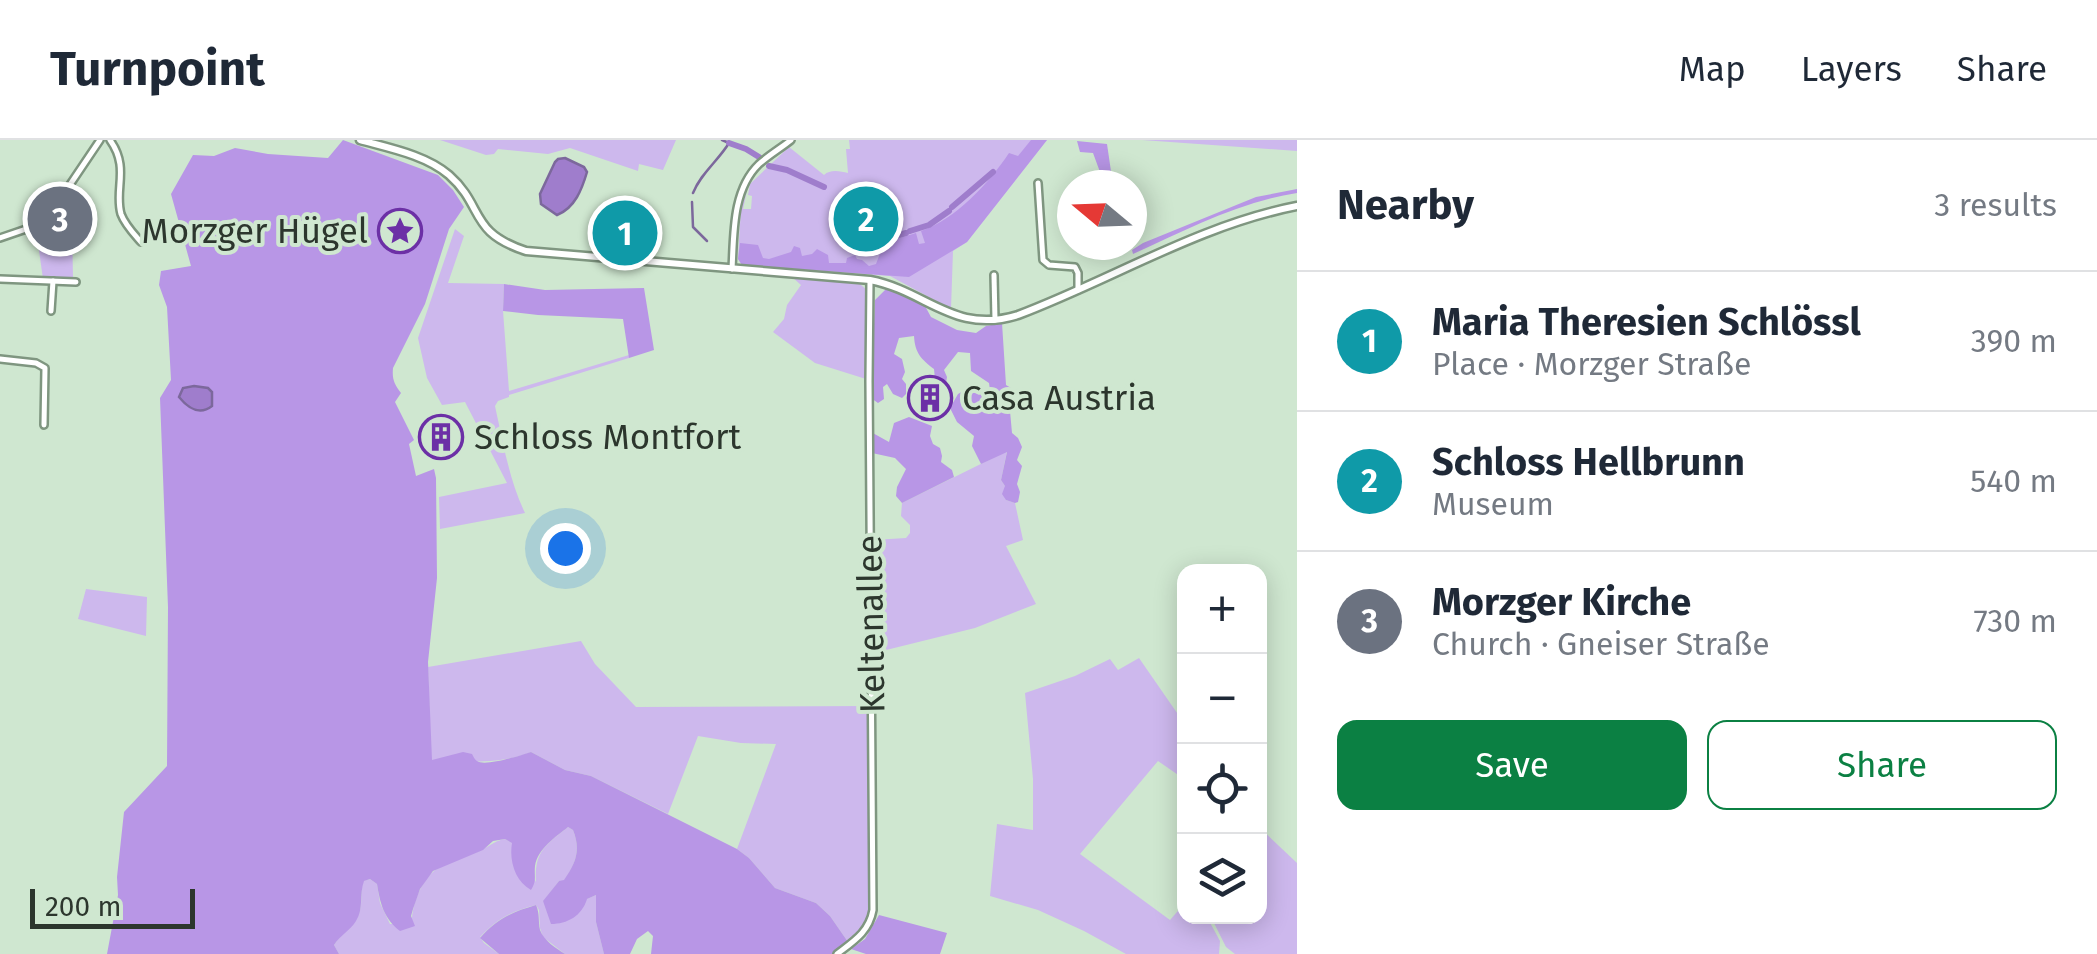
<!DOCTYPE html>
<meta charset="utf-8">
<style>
:root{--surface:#fff;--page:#f2f2f3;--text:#1f2937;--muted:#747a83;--line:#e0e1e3;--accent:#0b8043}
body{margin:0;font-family:"Fira Sans",sans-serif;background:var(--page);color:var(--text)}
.controls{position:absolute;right:30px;bottom:30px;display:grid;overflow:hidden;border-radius:20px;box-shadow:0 5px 25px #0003}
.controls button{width:90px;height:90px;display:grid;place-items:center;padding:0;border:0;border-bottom:2px solid var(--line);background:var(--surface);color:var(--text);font:50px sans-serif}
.compass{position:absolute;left:1057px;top:30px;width:90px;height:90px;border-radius:50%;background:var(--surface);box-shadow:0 5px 25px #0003;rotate:289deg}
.scale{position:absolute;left:30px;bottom:25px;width:165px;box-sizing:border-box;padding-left:10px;border:5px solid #2c362d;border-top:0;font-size:28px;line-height:35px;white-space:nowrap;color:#2c362d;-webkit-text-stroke:8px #cfe7d0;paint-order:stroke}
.you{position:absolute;left:565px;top:408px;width:35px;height:35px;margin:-25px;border:8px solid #fff;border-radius:50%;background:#1a73e8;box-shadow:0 0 0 15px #1a73e833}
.badge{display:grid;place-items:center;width:65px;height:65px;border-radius:50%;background:var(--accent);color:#fff;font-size:32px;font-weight:700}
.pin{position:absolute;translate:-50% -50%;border:5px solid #fff;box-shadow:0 2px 10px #0006}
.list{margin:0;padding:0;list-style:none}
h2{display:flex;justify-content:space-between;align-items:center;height:130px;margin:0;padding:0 40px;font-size:42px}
h2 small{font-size:32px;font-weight:400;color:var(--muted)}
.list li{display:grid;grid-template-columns:65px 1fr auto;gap:30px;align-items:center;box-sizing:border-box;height:140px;padding:0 40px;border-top:2px solid var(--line)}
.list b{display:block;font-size:38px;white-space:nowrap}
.list p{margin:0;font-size:32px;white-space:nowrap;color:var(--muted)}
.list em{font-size:32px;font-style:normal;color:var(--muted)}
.actions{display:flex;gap:20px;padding:30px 40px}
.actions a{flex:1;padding:22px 0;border:2px solid var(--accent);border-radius:20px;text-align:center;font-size:35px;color:var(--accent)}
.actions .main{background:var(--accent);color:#fff}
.icon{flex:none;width:55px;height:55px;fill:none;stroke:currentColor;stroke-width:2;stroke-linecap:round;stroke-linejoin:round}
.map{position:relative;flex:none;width:1297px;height:814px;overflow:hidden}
header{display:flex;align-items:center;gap:60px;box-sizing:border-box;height:140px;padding:0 50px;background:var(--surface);border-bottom:2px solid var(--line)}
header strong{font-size:48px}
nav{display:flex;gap:55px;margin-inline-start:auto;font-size:35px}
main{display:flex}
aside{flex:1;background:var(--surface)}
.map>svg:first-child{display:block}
</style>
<header>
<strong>Turnpoint</strong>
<nav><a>Map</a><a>Layers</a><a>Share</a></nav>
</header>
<main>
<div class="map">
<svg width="1297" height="814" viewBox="0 0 1297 814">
<rect width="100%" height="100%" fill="#cfe7d0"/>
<g fill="#cdb8ed">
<polygon points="440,0 676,0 663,30 639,24 638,31 570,8 548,14 498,9 494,14 486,15"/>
<path d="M849,0H1047L967,102L953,111L951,169L890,136L742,125L738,119L741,68L747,51L743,69H751L752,56L748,55L750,44L789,7L824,35C830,29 840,31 848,33L846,9H850Z"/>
<polygon points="1142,0 1297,0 1297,11"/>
<polygon points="62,62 65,63 72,81 73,140 43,139 36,89 52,68"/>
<path d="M455,89L464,96L448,143L504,144L503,171L509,251L629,215V218L509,255V257L498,261L495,266C503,302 509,340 525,373L440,389L439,357L507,343L465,262L442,265L427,238L418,198Z"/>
<polygon points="791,136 851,141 860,144 869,152 866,239 815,223 773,192 784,179 787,165 801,145"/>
<polygon points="1007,311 1001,340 1005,346 1006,360 1015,363 1023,400 1006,406 1036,464 975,488 874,513 873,400 906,398 910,393 910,385 901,376 902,363"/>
<polygon points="86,449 147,457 146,496 78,479"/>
<path d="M581,501L595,524L636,567L870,566L871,756C870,778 866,789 848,802L830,776L816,763L775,748L749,718L737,709L776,604L741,603L698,596L668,674L591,636L565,630L531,612C499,625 466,621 431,621L428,527Z"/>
<polygon points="1139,518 1184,583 1184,639 1158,621 1080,714 1170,780 1184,764 1184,776 1207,777 1220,801 1219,814 1126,814 1084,791 1038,770 990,756 997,684 1033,690 1033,639 1025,553 1075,536 1110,519 1118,530"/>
<path d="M568,687L573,690C581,710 576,723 564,741H559L543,762L587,759L596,755V782L604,814H565L543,797L540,788L539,770L536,765C512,771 497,779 480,797L484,803L499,814H339L334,805C341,793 352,787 359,773C363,763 360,752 363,741L370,739L377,744L380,763L390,784H412C411,768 420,743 433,732C442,724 465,717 477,712C488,708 493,701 505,699L513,703L536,742C534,711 546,705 568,687Z"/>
<polygon points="1260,688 1297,723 1297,814 1235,814 1226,807 1211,777 1260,776"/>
</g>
<g fill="#b896e6">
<path d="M343,0L438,35L453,50L464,67L449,89L425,164L393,228C392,239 394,244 401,253L395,262L414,300L409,304L416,336L434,329L436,338L437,438L428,522L432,620L463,612L472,614C473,616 475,620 477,621C485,627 522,615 531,612L565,630L591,636L737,709L749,718L775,748L816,763L830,776L848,802L843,811L844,814H651L653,796L648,791L637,799L630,814H604L596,782V755L587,759C582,776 567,784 551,784L543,761L559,741L564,740C576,723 581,710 573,690L568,687C556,697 538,708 535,726C534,737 537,740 531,750C515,741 509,721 512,703L505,699L493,701L483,710L433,731L420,749L413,769L411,776L415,786L400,791C384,779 380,763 377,744L370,739L364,741C359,754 364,769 356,781C350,791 340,795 334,805L339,814H107L118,755L117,737L124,672L167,626L168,467L160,258L171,240L167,167L159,145L161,131L191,126L171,54L193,15L214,16L235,8L268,14L328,18Z"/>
<path d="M1031,0H1047L967,102L909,137L742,125L738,119L740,103L758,105L763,118L769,119L791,112L794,106L800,108L802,116L812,114L817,109L828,115L829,123H846L847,118L855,115L857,119L862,120L869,126L876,124L884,103L916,93L919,104L925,103L921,91C956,79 989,43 1009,13L1018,16Z"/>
<polygon points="1077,1 1107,4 1113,45 1089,45 1089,37 1100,32 1093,13 1080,12"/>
<path d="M1297,49V53C1239,62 1186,90 1133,114L1132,110L1143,103L1256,57Z"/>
<polygon points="504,144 545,150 644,148 654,210 629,218 623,179 538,175 503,171"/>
<path d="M887,148L925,166L931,177L957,190L976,193L986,186L1002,183L1006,245L1011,248L1015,258L1010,271L1012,293L1018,298L1022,307L1017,320L1022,326L1017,344L1020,352L1018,362L1015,363L1006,360L1002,354L1005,346L1001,340L1007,312L981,324L972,306L974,296L957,282L950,268L958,254L965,250L982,255L990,250L989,243L971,231L970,213L958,212L944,230L947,237L946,243L942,244L935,239L934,229C921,219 915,213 914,196L899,198L894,214L902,219L905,232L902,239L906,244V254L902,258L893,254L887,244L883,247L884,259L878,263L871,258L875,160Z"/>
<polygon points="909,277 932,286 930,296 933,304 940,308 942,316 941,322 952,330 954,337 902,363 896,356 897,347 906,329 895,318 872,313 871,292 889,302 894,283"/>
<path d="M536,765C540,774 538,781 540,790C544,801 556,808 565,814H499L480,798C497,779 512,772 536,765Z"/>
<polygon points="879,775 947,793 940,814 866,814 851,809 865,799"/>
</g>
<g fill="#9f7dcc" stroke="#7c689c" stroke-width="2.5">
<path d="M565,18L584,27L587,32C582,49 575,68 557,75L541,64L540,54L555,22L558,19Z"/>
<path d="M194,246L208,248L212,252V266C199,276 188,268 179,257L183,248Z"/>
</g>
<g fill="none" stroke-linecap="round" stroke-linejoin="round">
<g stroke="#7c689c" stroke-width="2.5">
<path d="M693,53C701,33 718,21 729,3L722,0"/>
<polyline points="692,62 693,87 707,101"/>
</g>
<g stroke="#9f7dcc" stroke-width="6">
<polyline points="729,3 746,9 759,17"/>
<polyline points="769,26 787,30 824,47"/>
<polyline points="952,67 993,32"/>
<polyline points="837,78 842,91"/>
<polyline points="910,91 929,85 949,71"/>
<polyline points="875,93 879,92 885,99 906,93"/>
<polyline points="843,94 860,93"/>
</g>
<defs>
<g id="street">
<path d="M110,0C130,28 114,49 121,74C125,85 134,94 141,102"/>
<polyline points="1038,43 1043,120 1049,125 1075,127 1078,133 1078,150"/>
<polyline points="0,98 35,86 55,61 61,58 100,0"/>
<path d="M732,129C734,94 732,50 759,24C769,15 781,8 791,0"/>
<polyline points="994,135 995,180"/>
<polyline points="0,139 76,142"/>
<polyline points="51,171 53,141"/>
<polyline points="0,219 36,223 45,228 44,285"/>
<path d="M837,814C854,801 869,792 873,770L869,241L870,140"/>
</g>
<path id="secondary" d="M360,0C389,8 426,15 449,35C485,67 468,92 526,111L870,140C927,151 954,195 1018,175C1111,140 1199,85 1297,66"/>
</defs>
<use href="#street" stroke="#7f9680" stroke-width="10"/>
<use href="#secondary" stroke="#7f9680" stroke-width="11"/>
<use href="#street" stroke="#fff" stroke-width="5"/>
<use href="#secondary" stroke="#fff" stroke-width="6"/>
</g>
<defs>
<symbol id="sight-ring" viewBox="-11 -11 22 22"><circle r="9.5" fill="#cfe7d0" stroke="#6c30a6" stroke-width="1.5"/><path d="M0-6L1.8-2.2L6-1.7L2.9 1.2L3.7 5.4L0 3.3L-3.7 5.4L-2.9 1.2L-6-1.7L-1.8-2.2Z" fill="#6c30a6"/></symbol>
<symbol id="building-ring" viewBox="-11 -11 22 22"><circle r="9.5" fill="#cfe7d0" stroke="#6c30a6" stroke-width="1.5"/><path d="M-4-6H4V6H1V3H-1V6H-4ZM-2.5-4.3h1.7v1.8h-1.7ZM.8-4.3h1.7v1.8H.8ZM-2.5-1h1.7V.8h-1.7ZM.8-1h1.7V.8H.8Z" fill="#6c30a6"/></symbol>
</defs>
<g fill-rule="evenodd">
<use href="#sight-ring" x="375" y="66" width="50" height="50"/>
<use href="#building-ring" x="905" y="233" width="50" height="50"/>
<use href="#building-ring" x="416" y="272" width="50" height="50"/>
</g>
<g text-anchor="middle" stroke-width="8" stroke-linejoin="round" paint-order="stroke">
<g font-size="35" fill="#2c362d" stroke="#cfe7d0" text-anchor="start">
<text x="368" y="103" text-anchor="end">Morzger Hügel</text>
<text x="962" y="270">Casa Austria</text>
<text x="474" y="309">Schloss Montfort</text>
</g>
<g font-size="35" fill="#2c362d" stroke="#cfe7d0">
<text transform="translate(871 484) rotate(-91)" y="12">Keltenallee</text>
</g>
</g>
</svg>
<div class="controls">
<button>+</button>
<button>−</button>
<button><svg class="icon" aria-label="locate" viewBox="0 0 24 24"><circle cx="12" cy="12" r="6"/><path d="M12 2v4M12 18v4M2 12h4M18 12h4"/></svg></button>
<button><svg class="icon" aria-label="layers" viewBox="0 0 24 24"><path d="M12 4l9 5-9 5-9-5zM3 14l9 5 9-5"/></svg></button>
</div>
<svg class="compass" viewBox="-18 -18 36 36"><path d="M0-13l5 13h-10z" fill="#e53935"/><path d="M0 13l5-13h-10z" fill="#747a83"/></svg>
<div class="scale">200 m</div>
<div class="you"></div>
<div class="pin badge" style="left:625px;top:93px;background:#0f9aa8">1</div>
<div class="pin badge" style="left:866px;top:79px;background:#0f9aa8">2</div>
<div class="pin badge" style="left:60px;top:79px;background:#6b7280">3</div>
</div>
<aside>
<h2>Nearby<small>3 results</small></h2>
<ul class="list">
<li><span class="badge" style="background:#0f9aa8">1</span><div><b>Maria Theresien Schlössl</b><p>Place · Morzger Straße</p></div><em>390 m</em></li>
<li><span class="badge" style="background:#0f9aa8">2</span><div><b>Schloss Hellbrunn</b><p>Museum</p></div><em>540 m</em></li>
<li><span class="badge" style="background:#6b7280">3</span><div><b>Morzger Kirche</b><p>Church · Gneiser Straße</p></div><em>730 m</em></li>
</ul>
<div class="actions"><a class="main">Save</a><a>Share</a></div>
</aside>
</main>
